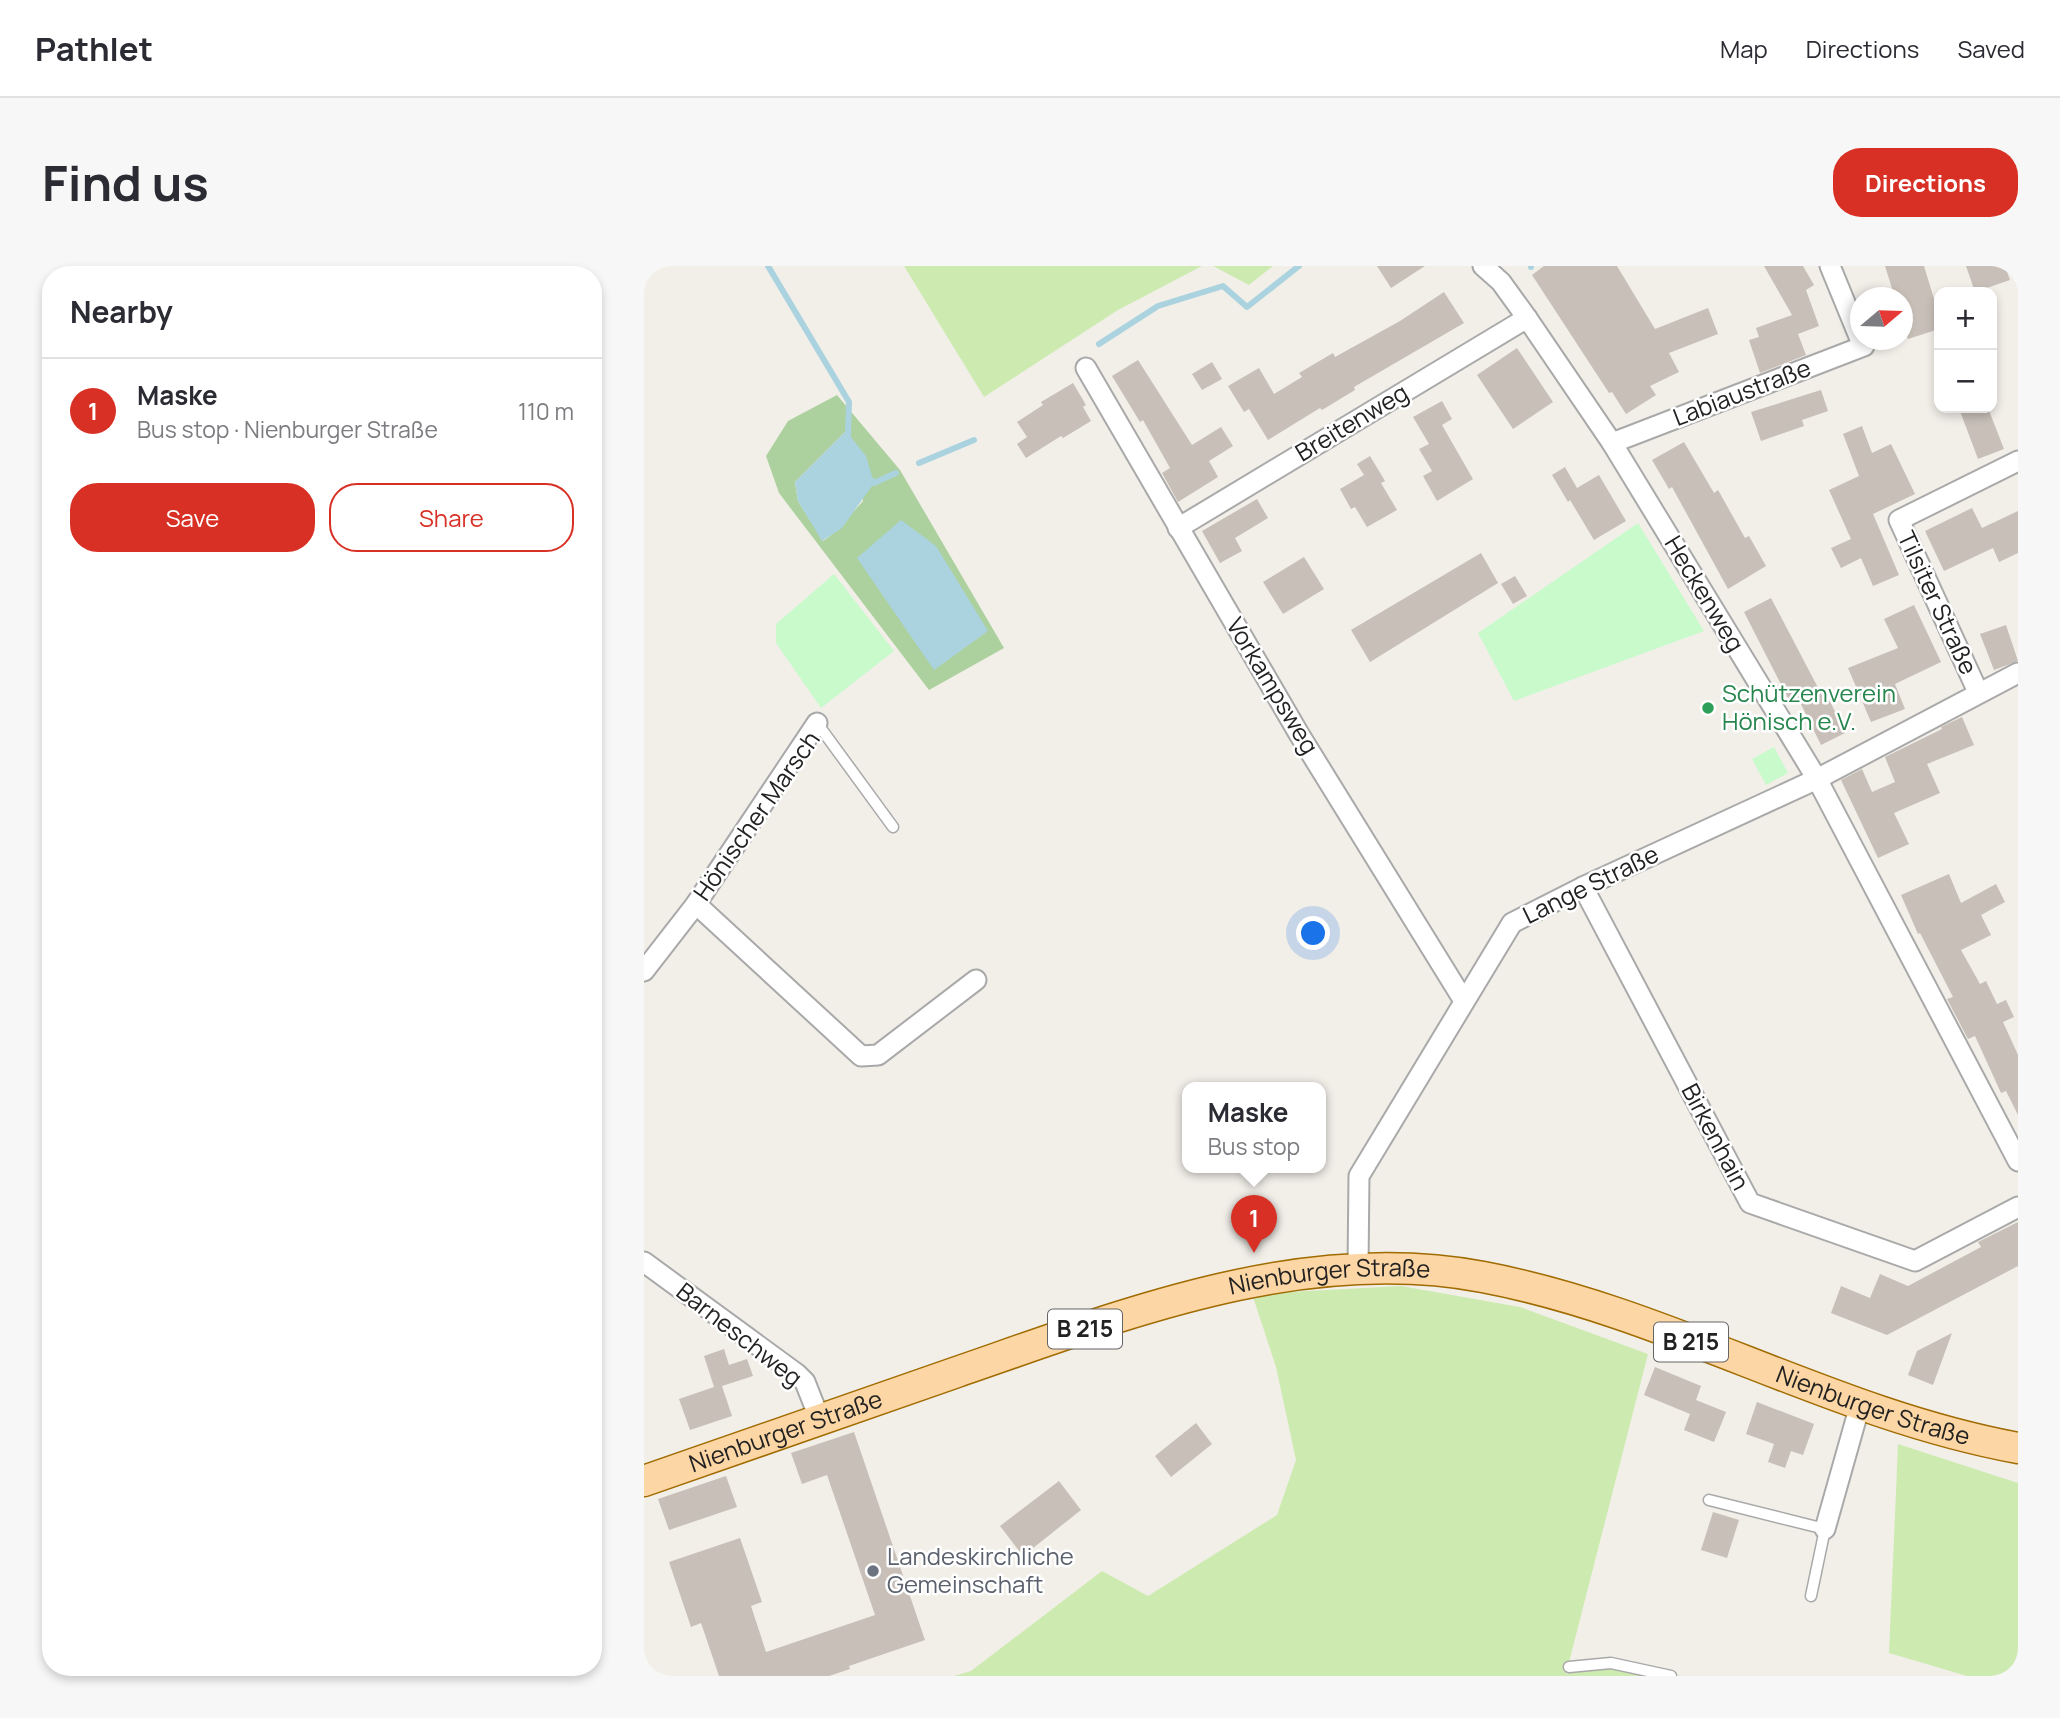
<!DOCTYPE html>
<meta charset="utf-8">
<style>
:root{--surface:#fff;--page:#f7f7f7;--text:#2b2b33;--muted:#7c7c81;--line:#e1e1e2;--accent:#d93025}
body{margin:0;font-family:Manrope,sans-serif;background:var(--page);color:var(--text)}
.controls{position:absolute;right:21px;top:21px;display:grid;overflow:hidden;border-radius:14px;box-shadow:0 4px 10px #0003}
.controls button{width:63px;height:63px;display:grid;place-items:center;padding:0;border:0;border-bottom:2px solid var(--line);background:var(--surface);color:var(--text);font:35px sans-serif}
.compass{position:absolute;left:1206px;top:21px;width:63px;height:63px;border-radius:50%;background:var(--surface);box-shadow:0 4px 10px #0003;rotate:71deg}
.you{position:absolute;left:670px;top:668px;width:24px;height:24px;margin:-18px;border:5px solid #fff;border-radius:50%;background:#1a73e8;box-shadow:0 0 0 10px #1a73e833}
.badge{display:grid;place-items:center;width:46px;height:46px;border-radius:50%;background:var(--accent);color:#fff;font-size:23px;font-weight:700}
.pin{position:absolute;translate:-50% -58px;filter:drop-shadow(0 2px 4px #0008)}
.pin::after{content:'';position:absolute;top:37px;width:24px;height:21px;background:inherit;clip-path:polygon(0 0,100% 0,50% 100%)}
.popup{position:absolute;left:538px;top:816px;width:144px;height:91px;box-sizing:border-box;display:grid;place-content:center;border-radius:14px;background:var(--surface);filter:drop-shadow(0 2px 5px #0005);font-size:23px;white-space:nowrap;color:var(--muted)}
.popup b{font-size:26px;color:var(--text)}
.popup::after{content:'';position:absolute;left:50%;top:100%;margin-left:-14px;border:14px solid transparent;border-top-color:var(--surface)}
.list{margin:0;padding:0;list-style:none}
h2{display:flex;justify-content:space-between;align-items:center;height:91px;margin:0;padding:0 28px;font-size:30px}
h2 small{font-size:23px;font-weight:400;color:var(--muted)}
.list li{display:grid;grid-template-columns:46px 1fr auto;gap:21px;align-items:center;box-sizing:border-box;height:105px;padding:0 28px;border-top:2px solid var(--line)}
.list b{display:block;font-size:26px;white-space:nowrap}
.list p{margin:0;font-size:23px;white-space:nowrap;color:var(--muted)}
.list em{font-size:23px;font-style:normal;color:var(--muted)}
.actions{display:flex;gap:14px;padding:21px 28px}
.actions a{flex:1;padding:16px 0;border:2px solid var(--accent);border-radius:28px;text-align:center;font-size:24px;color:var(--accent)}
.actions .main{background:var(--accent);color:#fff}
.map{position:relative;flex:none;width:1374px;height:1410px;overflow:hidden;border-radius:28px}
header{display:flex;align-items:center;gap:42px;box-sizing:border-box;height:98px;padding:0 35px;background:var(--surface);border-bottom:2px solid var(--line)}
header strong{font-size:33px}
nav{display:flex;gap:38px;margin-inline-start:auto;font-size:24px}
.intro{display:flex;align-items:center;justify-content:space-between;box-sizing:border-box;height:168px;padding:0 42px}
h1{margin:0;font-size:49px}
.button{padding:18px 32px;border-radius:28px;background:var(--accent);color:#fff;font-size:24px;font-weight:700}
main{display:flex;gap:42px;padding:0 42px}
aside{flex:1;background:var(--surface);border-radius:28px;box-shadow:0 4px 10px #0003}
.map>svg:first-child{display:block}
</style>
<header>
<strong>Pathlet</strong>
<nav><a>Map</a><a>Directions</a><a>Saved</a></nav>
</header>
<div class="intro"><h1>Find us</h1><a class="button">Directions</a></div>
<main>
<aside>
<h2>Nearby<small></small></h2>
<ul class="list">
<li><span class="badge">1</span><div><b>Maske</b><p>Bus stop · Nienburger Straße</p></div><em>110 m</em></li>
</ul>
<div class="actions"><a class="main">Save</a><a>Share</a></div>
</aside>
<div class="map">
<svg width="1374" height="1410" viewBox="0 0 1374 1410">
<rect width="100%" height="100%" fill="#f2efe9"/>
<g fill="#cdebb0">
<polygon points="260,0 558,0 474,44 340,131"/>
<polygon points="569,0 629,0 605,19"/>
<polygon points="757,1020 876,1041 1004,1088 922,1408 967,1396 1028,1410 310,1410 327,1405 458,1305 504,1330 633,1249 652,1194 632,1101 608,1028"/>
<polygon points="1254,1178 1374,1217 1374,1410 1323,1410 1245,1387"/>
</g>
<path fill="#add19e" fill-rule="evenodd" d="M193,129L256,204L360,382L285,424L135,227L122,190L144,155ZM202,165L219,235C204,251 198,262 179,275L154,235L151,216Z"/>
<g fill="#c8facc">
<polygon points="994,257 1060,365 870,435 834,367"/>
<polygon points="190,308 250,385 177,442 132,377 132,358"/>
<polygon points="1130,481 1144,507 1122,519 1108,493"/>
</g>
<g fill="#aad3df">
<polygon points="202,165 222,190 230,217 198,262 178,275 154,235 151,216"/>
<polygon points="257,254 292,280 344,365 290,404 213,292"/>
</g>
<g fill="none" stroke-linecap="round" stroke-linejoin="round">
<g stroke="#aad3df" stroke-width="6">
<polyline points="124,0 205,136 204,172"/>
<polyline points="887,1 887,0"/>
<polyline points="455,78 514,40 579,20 603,41 655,0"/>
<polyline points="275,197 330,174"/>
<polyline points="226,213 230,217 252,207"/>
</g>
</g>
<g fill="#c7bfb8">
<polygon points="733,0 781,0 747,22"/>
<polygon points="900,0 973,0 1011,63 1064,42 1074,68 1025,87 1035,106 1006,120 1012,129 982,148 968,126 965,127 888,9"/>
<polygon points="1120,0 1159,0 1170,19 1162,24 1175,60 1154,68 1162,89 1116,107 1105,74 1115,71 1112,62 1148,49"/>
<polygon points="1241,0 1280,0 1295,49 1295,63 1264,73 1258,57 1258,32 1251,32"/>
<polygon points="1322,0 1361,0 1366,14 1331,26"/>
<polygon points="800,26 820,57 710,121 711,124 678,144 676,142 624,174 605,143 600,146 584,120 615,102 630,128 658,111 655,107 689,87 691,91 756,55"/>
<polygon points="873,82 909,136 869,163 833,109"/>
<polygon points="494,94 548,179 577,161 589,180 565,195 574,211 534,236 518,207 526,202 499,154 496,156 468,110"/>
<polygon points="568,96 578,113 558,124 548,108"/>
<polygon points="429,117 442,139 439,141 447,155 419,172 417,170 382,192 373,178 383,171 373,156 399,139 397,136"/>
<polygon points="1177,124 1184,145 1158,154 1160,160 1117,175 1107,146"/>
<polygon points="798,135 808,153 798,159 829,213 793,235 779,210 788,205 775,183 785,178 769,151"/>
<polygon points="1325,142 1344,142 1360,183 1334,193 1316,145"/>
<polygon points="1218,160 1228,187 1247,178 1271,228 1229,248 1255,309 1229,320 1217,292 1197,302 1187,282 1207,273 1185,224 1215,210 1199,168"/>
<polygon points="1040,176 1070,227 1074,224 1101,272 1105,270 1122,300 1084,323 1028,221 1025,223 1008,194"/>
<polygon points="726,190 741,215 737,217 753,244 723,261 711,241 707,243 696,223 720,209 713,198"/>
<polygon points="921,201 933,222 955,209 982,255 950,274 926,234 924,236 908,209"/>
<polygon points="613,233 624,252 591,272 598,285 576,297 558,265"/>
<polygon points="1328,242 1338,262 1374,245 1374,287 1355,296 1349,282 1300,305 1281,265"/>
<polygon points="837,287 854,317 726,396 707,364"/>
<polygon points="660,291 680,323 639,348 619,316"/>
<polygon points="871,310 883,330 869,338 857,318"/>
<polygon points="1127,332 1182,437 1186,435 1201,467 1177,479 1153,430 1145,434 1100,346"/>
<polygon points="1270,339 1297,396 1251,418 1261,443 1227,456 1204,402 1254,382 1240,353"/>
<polygon points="1362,359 1374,395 1350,404 1336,368"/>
<polygon points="1318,451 1330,479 1283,498 1296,527 1250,547 1265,578 1234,592 1197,514 1218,503 1228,526 1251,516 1241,491 1298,463 1297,461"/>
<polygon points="1305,608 1317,637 1352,618 1361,636 1337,649 1347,669 1317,684 1336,718 1342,715 1353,738 1362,734 1370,751 1359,756 1374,789 1374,849 1362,825 1357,827 1331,770 1324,773 1303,733 1309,731 1276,667 1274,668 1257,629"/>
<polygon points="1374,956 1374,1000 1243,1069 1187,1047 1197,1020 1226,1032 1236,1008 1264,1020 1337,981 1334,976"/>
<polygon points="1308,1067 1289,1119 1264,1109 1273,1085"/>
<polygon points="80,1083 85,1099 103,1093 109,1110 78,1120 88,1150 46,1164 35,1133 70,1121 60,1090"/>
<polygon points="1011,1101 1057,1120 1052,1134 1082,1146 1070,1176 1040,1164 1046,1148 1000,1129"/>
<polygon points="1113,1136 1170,1158 1159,1189 1147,1185 1141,1202 1124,1196 1130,1178 1102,1168"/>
<polygon points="552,1157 568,1178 527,1211 511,1190"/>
<polygon points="210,1166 281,1374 205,1400 206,1403 185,1410 75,1410 57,1357 47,1361 25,1296 96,1272 118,1336 107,1340 122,1386 231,1349 183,1209 158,1218 147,1187"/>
<polygon points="82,1210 93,1241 25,1264 14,1233"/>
<polygon points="415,1215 437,1244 379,1290 356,1260"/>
<polygon points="1069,1246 1095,1254 1083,1292 1057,1284"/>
</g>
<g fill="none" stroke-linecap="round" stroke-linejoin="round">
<defs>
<g id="lane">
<polyline points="173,457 249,561"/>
<polyline points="1065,1234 1181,1263 1167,1330"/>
<polyline points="925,1401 967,1397 1027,1410"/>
</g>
<g id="street">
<polyline points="839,0 857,16 883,52 968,177 1173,513 1374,895"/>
<polyline points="1186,0 1216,73"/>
<polyline points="442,102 655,468 820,735"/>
<polyline points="968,177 1220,80 1217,74"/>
<polyline points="534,262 883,52"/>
<polyline points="1334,426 1255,254 1374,195"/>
<polyline points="939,621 1106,937 1271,995 1374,941"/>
<polyline points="52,638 217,790 234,789 332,714"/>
<polyline points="0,705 52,638 173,457"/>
<polyline points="0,996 153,1108 161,1116 176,1154"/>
<polyline points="714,1002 715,910 868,657 939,621 1173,513 1374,407"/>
<polyline points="1181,1263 1216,1139"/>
</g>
<g id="primary">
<path id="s1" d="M0,1215C105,1179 209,1142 313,1106C481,1048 659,977 839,1011C1024,1046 1188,1148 1374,1182"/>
</g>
</defs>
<use href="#lane" stroke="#a9a9a9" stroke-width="13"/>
<use href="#street" stroke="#a9a9a9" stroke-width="23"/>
<use href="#primary" stroke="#a06b00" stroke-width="33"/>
<use href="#lane" stroke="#fff" stroke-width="10"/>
<use href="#street" stroke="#fff" stroke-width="19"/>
<use href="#primary" stroke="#fcd6a4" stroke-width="30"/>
</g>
<circle fill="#2e9e5b" stroke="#fff" stroke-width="2.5" cx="1064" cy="442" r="7"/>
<circle fill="#6b7280" stroke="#fff" stroke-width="2.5" cx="229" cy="1305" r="7"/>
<g text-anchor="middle" stroke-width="5" stroke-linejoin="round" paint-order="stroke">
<g fill="#fff" stroke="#646464" stroke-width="2">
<rect x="404" y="1043.5" width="74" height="39" rx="5"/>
<rect x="1010" y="1056.5" width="74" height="39" rx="5"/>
</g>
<g font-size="23" font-weight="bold" fill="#222">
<text x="441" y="1071">B 215</text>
<text x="1047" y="1084">B 215</text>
</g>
<g font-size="24" fill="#222" stroke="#fff">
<text transform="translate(1098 127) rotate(-21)" y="8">Labiaustraße</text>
<text transform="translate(708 157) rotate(-31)" y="8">Breitenweg</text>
<text transform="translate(1060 328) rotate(59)" y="8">Heckenweg</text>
<text transform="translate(1293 337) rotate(65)" y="8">Tilsiter Straße</text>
<text transform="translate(628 420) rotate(59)" y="8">Vorkampsweg</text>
<text transform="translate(113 550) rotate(-55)" y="8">Hönischer Marsch</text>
<text transform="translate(947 619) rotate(-26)" y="8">Lange Straße</text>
<text transform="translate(1071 871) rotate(62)" y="8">Birkenhain</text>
<text dy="8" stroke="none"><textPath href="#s1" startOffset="718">Nienburger Straße</textPath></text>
<text transform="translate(95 1069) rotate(38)" y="8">Barneschweg</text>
<text dy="8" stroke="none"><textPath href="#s1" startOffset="1284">Nienburger Straße</textPath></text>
<text dy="8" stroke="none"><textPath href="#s1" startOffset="150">Nienburger Straße</textPath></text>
</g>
<g font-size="24" fill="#27864d" stroke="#fff" text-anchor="start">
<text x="1078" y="436">Schützenverein<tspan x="1078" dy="28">Hönisch e.V.</tspan></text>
</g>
<g font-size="24" fill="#5b616d" stroke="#fff" text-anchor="start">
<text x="243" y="1299">Landeskirchliche<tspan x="243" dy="28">Gemeinschaft</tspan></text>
</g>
</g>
</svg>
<div class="controls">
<button>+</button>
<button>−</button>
</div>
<svg class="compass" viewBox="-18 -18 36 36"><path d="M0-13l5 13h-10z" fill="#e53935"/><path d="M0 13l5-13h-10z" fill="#7c7c81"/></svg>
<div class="you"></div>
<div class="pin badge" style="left:610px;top:987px">1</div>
<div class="popup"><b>Maske</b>Bus stop</div>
</div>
</main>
